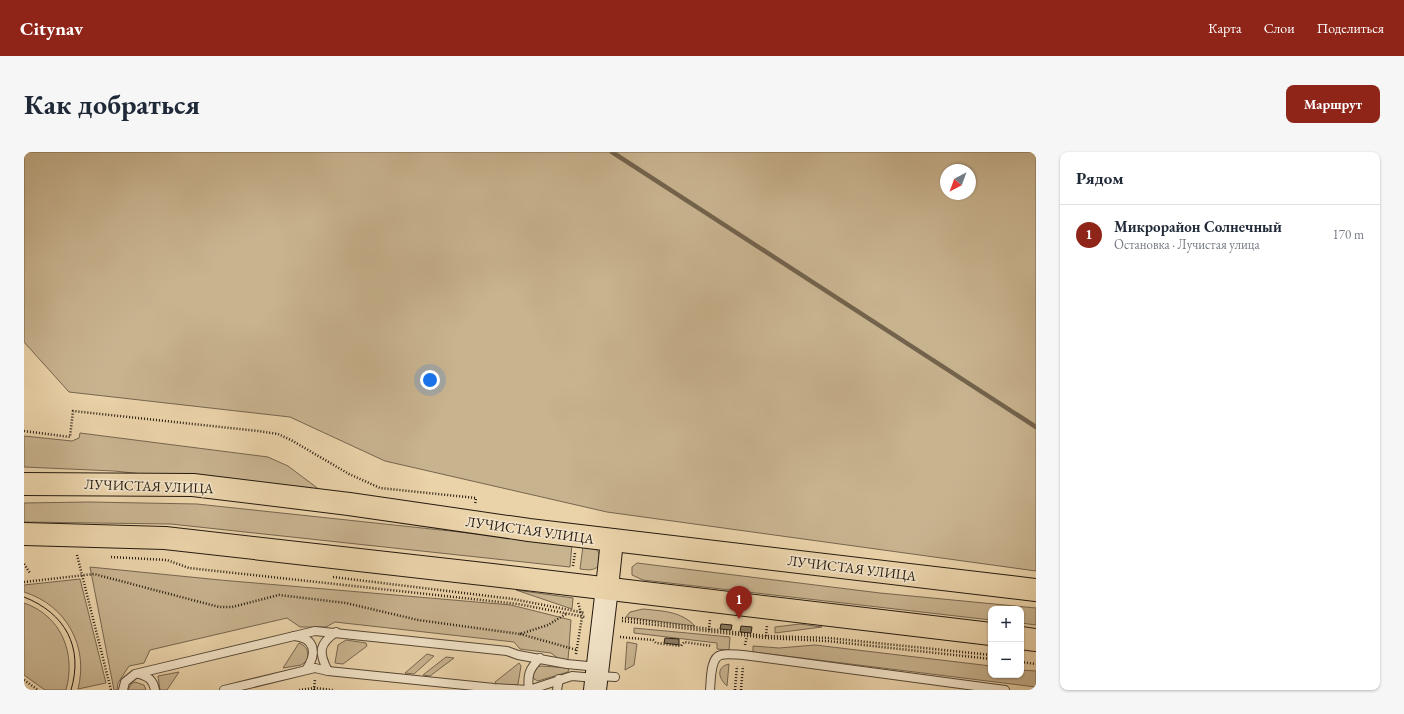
<!DOCTYPE html>
<html lang="ru">
<meta charset="utf-8">
<style>
:root{--surface:#fff;--page:#f6f6f7;--text:#1f2937;--muted:#747a83;--line:#e0e1e3;--accent:#8f2418}
body{margin:0;font-family:"EB Garamond",serif;background:var(--page);color:var(--text)}
.controls{position:absolute;right:12px;bottom:12px;display:grid;overflow:hidden;border-radius:8px;box-shadow:0 1px 3px #0004}
.controls button{width:36px;height:36px;display:grid;place-items:center;padding:0;border:0;border-bottom:1px solid var(--line);background:var(--surface);color:var(--text);font:20px sans-serif}
.compass{position:absolute;left:916px;top:12px;width:36px;height:36px;border-radius:50%;background:var(--surface);box-shadow:0 1px 3px #0004;rotate:221deg}
.you{position:absolute;left:406px;top:228px;width:14px;height:14px;margin:-10px;border:3px solid #fff;border-radius:50%;background:#1a73e8;box-shadow:0 0 0 6px #1a73e833}
.badge{display:grid;place-items:center;width:26px;height:26px;border-radius:50%;background:var(--accent);color:#fff;font-size:13px;font-weight:700}
.pin{position:absolute;translate:-50% -33px;filter:drop-shadow(0 1px 2px #0008)}
.pin::after{content:'';position:absolute;top:21px;width:14px;height:12px;background:inherit;clip-path:polygon(0 0,100% 0,50% 100%)}
.list{margin:0;padding:0;list-style:none}
h2{display:flex;justify-content:space-between;align-items:center;height:52px;margin:0;padding:0 16px;font-size:17px}
h2 small{font-size:13px;font-weight:400;color:var(--muted)}
.list li{display:grid;grid-template-columns:26px 1fr auto;gap:12px;align-items:center;box-sizing:border-box;height:60px;padding:0 16px;border-top:1px solid var(--line)}
.list b{display:block;font-size:15px;white-space:nowrap}
.list p{margin:0;font-size:13px;white-space:nowrap;color:var(--muted)}
.list em{font-size:13px;font-style:normal;color:var(--muted)}
.map{position:relative;flex:none;width:1012px;height:538px;overflow:hidden;border-radius:8px}
header{display:flex;align-items:center;gap:24px;box-sizing:border-box;height:56px;padding:0 20px;background:var(--accent);color:#fff}
header strong{font-size:19px}
nav{display:flex;gap:22px;margin-inline-start:auto;font-size:14px}
.intro{display:flex;align-items:center;justify-content:space-between;box-sizing:border-box;height:96px;padding:0 24px}
h1{margin:0;font-size:28px}
.button{padding:10px 18px;border-radius:8px;background:var(--accent);color:#fff;font-size:14px;font-weight:700}
main{display:flex;gap:24px;padding:0 24px}
aside{flex:1;background:var(--surface);border-radius:8px;box-shadow:0 1px 3px #0004}
.map>svg:first-child{display:block}
</style>
<header>
<strong>Citynav</strong>
<nav><a>Карта</a><a>Слои</a><a>Поделиться</a></nav>
</header>
<div class="intro"><h1>Как добраться</h1><a class="button">Маршрут</a></div>
<main>
<div class="map">
<svg width="1012" height="538" viewBox="0 0 1012 538">
<rect width="100%" height="100%" fill="#ead2a9"/>
<filter id="stains"><feTurbulence type="fractalNoise" baseFrequency=".005" numOctaves="4"/><feColorMatrix values="0 0 0 0 .2 0 0 0 0 .09 0 0 0 0 .02 0 0 0 .5 -.17"/></filter>
<radialGradient id="worn" r=".72"><stop offset=".6" stop-color="#630" stop-opacity="0"/><stop offset="1" stop-color="#630" stop-opacity=".3"/></radialGradient>
<g fill="#c8b38f" stroke="#76664f" fill-rule="evenodd">
<path d="M0,0H1012V419L583,360L361,309L266,265L45,240L0,190ZM922,18H946V42H922Z"/>
<polygon points="56,281 244,305 264,314 300,341 90,319 0,315 0,284 48,289 55,286"/>
<polygon points="65,350 173,352 548,392 546,415 147,372 0,370 0,351"/>
<path d="M559,394L572,397L575,401V414C569,419 564,418 556,417Z"/>
<polygon points="613,411 856,441 1012,456 1012,473 997,471 997,457 967,457 967,468 619,428 608,423 608,415"/>
<polygon points="66,415 196,428 487,453 547,468 544,508 535,507 527,501 496,497 490,490 311,470 302,475 276,475 263,466 126,498 120,511 105,514 94,531 93,538 90,538"/>
<path d="M56,427L82,531L54,537C65,494 42,453 0,440V433Z"/>
<polygon points="492,438 549,446 548,457"/>
<path d="M0,451C38,464 52,502 42,538H21L0,523Z"/>
<path d="M619,457C638,459 657,459 671,474L602,465L606,460Z"/>
<polygon points="776,472 798,475 751,481 751,475"/>
<polygon points="610,476 706,485 705,498 693,497 693,491 610,481"/>
<polygon points="322,488 342,491 343,494 319,512 311,511 314,493"/>
<polygon points="603,490 613,492 610,513 601,518"/>
<path d="M275,491C284,495 284,499 284,508L277,513L259,516Z"/>
<polygon points="791,493 967,514 967,523 997,523 997,518 1012,519 1012,535 729,500 729,494 755,496"/>
<polygon points="403,502 410,504 390,522 381,521"/>
<polygon points="422,505 430,506 406,524 399,523"/>
<polygon points="495,511 497,514 494,532 489,534 473,533 471,530"/>
<path d="M705,512L703,534C694,526 692,515 705,512Z"/>
<polygon points="517,514 545,516 544,520 514,529 510,527 508,522 513,515"/>
<polygon points="155,520 143,538 136,538 134,524"/>
<polygon points="111,530 120,533 122,538 104,538 107,532"/>
</g>
<g fill="none" stroke-linecap="round" stroke-linejoin="round">
<polyline stroke="#73634c" stroke-width="4.5" points="588,0 1012,275"/>
</g>
<g fill="#8b7a5f" stroke="#241a0f">
<polygon points="697,472 708,473 707,478 696,477"/>
<polygon points="717,474 728,475 727,481 716,480"/>
<polygon points="641,486 655,487 655,493 640,491"/>
</g>
<g fill="none" stroke-linecap="round" stroke-linejoin="round">
<defs>
<g id="lane">
<path d="M270,484C292,486 293,502 282,518"/>
<path d="M516,506C505,517 503,523 505,538L548,524L571,526"/>
<path d="M304,519C294,500 295,492 312,480"/>
<path d="M115,522C125,525 129,528 131,538"/>
<polyline points="574,524 591,525"/>
<polyline points="99,538 101,530 111,522 291,479 483,499 494,503 543,512 574,515"/>
<polyline points="200,538 291,516 304,519 470,536 504,538"/>
<polyline points="533,538 535,527"/>
<path d="M686,538C687,529 686,505 697,503C703,501 713,503 719,503L981,538"/>
</g>
<polyline id="secondary" points="571,538 583,436"/>
<g id="primary">
<polyline points="0,332 169,333 325,352 505,378 1012,438"/>
<polyline points="0,382 141,386 468,423 967,482"/>
<polyline points="583,436 588,388"/>
<polyline points="997,486 1012,488"/>
</g>
</defs>
<use href="#lane" stroke="#564836" stroke-width="10"/>
<use href="#secondary" stroke="#241a0f" stroke-width="24"/>
<use href="#primary" stroke="#241a0f" stroke-width="24"/>
<g stroke="#241a0f" stroke-width="2.5" stroke-dasharray="1 2" stroke-linecap="butt">
<polyline points="0,279 46,285 49,259 234,279 254,282 267,288 325,322 356,336 452,346 451,353"/>
<polyline points="53,403 87,538"/>
<polyline points="87,405 143,408 165,416 494,452 561,465"/>
<polyline points="0,412 6,421"/>
<polyline points="549,414 551,401"/>
<polyline points="309,425 489,447 561,461"/>
<polyline points="0,430 70,422 195,455 208,455 255,443 322,451 394,468 496,482 524,473 542,462"/>
<polyline points="598,466 742,484 805,486 967,503"/>
<polyline points="598,469 742,486 803,489 967,507"/>
<polyline points="685,478 686,467"/>
<polyline points="496,482 553,498"/>
<polyline points="742,484 743,473"/>
<polyline points="596,485 629,488 632,491 657,494 660,490 688,494"/>
<polyline points="721,493 723,484"/>
<polyline points="552,502 558,465 554,450"/>
<polyline points="997,510 1012,512"/>
<polyline points="0,528 14,538"/>
<polyline points="275,538 290,536 309,538"/>
<polyline points="290,538 291,527"/>
<polyline points="711,538 713,514"/>
<polyline points="717,538 719,514"/>
</g>
<use href="#lane" stroke="#f1e2c7" stroke-width="8"/>
<use href="#secondary" stroke="#f1e2c7" stroke-width="22"/>
<use href="#primary" stroke="#ead2a9" stroke-width="22"/>
<path stroke="#241a0f" stroke-width="1" d="M0,445C41,461 60,495 47,538"/>
</g>
<g text-anchor="middle" stroke-width="3.5" stroke-linejoin="round" paint-order="stroke">
<g font-size="14" fill="#241a0f" stroke="#f1e2c7">
<text transform="translate(125 334) rotate(2)" y="5">ЛУЧИСТАЯ УЛИЦА</text>
<text transform="translate(506 378) rotate(8)" y="5">ЛУЧИСТАЯ УЛИЦА</text>
<text transform="translate(828 416) rotate(7)" y="5">ЛУЧИСТАЯ УЛИЦА</text>
</g>
</g>
<rect width="100%" height="100%" filter="url(#stains)"/>
<rect width="100%" height="100%" fill="url(#worn)"/>
</svg>
<div class="controls">
<button>+</button>
<button>−</button>
</div>
<svg class="compass" viewBox="-18 -18 36 36"><path d="M0-13l5 13h-10z" fill="#e53935"/><path d="M0 13l5-13h-10z" fill="#747a83"/></svg>
<div class="you"></div>
<div class="pin badge" style="left:715px;top:467px">1</div>
</div>
<aside>
<h2>Рядом<small></small></h2>
<ul class="list">
<li><span class="badge">1</span><div><b>Микрорайон Солнечный</b><p>Остановка · Лучистая улица</p></div><em>170 m</em></li>
</ul>
</aside>
</main>
